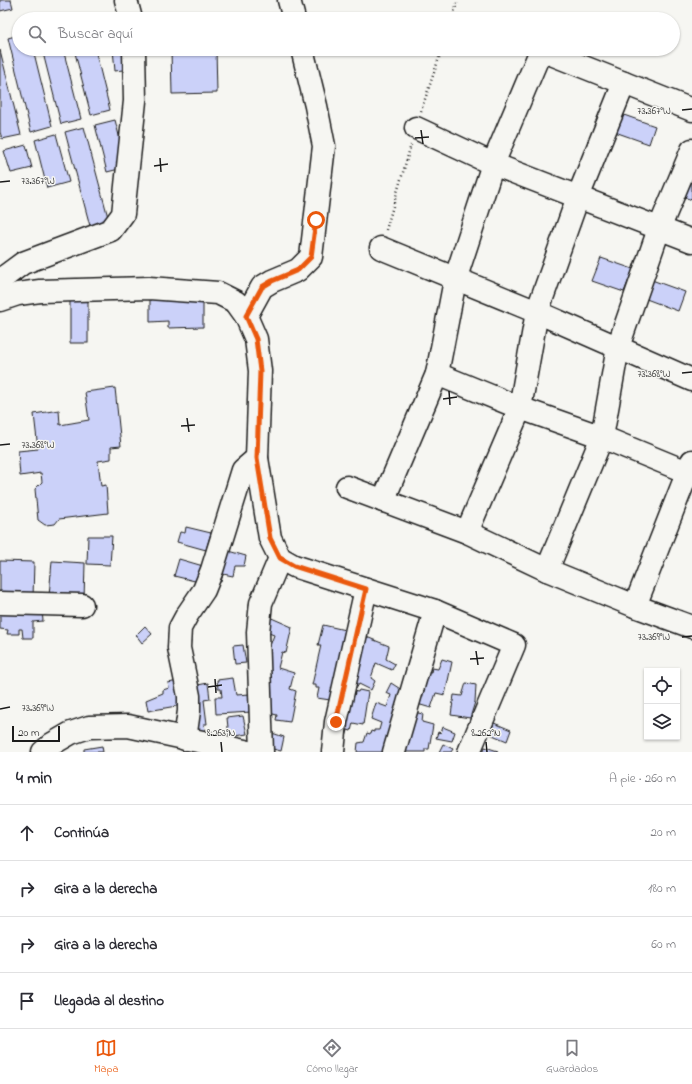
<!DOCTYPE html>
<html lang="es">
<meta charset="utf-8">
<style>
:root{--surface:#fff;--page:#f2f2f3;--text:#2b2b33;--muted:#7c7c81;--line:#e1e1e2;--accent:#ea580c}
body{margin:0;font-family:"Indie Flower",sans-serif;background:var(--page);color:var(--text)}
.controls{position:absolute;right:12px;bottom:12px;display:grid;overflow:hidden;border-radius:0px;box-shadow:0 1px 3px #0004}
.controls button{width:36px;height:36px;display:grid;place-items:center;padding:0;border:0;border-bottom:1px solid var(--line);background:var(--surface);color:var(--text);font:20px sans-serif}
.scale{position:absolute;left:12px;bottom:10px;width:48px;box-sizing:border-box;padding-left:4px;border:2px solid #1c1c1c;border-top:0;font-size:11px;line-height:14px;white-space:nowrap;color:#1c1c1c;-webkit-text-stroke:3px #f6f6f2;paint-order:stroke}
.stop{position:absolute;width:12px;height:12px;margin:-9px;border:3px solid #ea580c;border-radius:50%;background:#fff}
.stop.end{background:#ea580c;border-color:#fff;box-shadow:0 1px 4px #0008}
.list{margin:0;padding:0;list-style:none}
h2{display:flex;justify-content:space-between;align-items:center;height:52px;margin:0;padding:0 16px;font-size:17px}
h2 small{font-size:13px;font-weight:400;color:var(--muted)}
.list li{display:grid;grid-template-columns:26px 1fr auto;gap:12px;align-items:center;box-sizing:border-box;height:56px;padding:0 16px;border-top:1px solid var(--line)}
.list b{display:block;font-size:15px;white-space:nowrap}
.list em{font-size:13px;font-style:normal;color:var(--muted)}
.icon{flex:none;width:22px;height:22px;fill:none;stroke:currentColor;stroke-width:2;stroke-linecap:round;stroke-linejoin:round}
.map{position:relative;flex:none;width:692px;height:752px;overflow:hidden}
.search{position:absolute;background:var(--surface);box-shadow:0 1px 3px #0004;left:12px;right:12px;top:12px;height:44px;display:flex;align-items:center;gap:10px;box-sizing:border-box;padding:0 14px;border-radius:22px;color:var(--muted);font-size:15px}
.sheet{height:276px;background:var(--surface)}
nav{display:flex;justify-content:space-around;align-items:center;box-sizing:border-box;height:56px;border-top:1px solid var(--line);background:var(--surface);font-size:11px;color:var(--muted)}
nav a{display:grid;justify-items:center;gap:2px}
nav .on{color:var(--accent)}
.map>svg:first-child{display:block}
</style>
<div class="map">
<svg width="692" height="752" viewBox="0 0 692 752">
<rect width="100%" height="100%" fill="#f6f6f2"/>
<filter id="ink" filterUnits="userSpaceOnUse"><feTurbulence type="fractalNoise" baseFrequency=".025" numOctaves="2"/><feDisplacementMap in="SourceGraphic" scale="8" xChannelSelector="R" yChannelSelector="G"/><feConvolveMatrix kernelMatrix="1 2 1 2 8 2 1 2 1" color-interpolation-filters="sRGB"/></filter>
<g filter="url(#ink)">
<g fill="#cbd1f9" stroke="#1c1c1c">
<polygon points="0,0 11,0 13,8 0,11"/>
<polygon points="171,15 215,15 216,19 171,19"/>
<polygon points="19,35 19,49 33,49 52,126 31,132 8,38"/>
<polygon points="42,49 63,49 81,119 61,124"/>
<polygon points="74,49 95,49 110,110 91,115"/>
<polygon points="113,49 128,49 130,69 115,71"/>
<polygon points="171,49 216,49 217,93 172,94"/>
<polygon points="0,50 21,135 2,139 0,132"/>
<polygon points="621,114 655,126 649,144 615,132"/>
<polygon points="115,120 127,167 107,172 95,125"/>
<polygon points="84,127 109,221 90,226 65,132"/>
<polygon points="56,134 69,182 47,188 35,140"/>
<polygon points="26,145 32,168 11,173 4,151"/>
<polygon points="692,178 692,200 681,196"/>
<polygon points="601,258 633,269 624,292 592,281"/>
<polygon points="649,279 685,292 678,311 641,297"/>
<polygon points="150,297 203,297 203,327 168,328 168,321 150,322"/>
<rect x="70" y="299" width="18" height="44"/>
<polygon points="115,388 121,446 111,447 111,459 98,461 101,486 106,485 108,513 59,519 55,524 45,525 38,520 35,489 42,482 41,473 20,476 18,451 38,449 34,414 59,410 60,425 89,420 85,392"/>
<polygon points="186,527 211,533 206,550 177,542 180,532 185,533"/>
<polygon points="88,536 112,536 110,565 87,564"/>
<polygon points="221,549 246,556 244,566 235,566 233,576 223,574 221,582 212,579"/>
<polygon points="179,559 203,566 199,582 174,576"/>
<polygon points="0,561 34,562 33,597 0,596"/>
<polygon points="52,561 85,563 84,600 49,596"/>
<polygon points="0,610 42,610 43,621 33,622 33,638 23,638 22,629 19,629 19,634 7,634 8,630 0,629"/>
<polygon points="267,616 292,627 286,653 282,652 278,668 294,673 290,689 296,691 290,722 276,720 277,715 265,712 264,662 274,635 261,630"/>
<polygon points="323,625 345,630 330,700 317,698 319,688 316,688 316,685 312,685 321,645 318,645"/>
<polygon points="145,626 152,634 142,643 136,635"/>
<polygon points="359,634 389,646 386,659 395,664 392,670 376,663 371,678 375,681 371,690 359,684 356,689 347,687"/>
<polygon points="243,645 246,663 235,664 233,646"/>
<polygon points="442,659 452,662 445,695 436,693 431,708 414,703 423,670 431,672 432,668 438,669"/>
<polygon points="233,678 236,695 250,694 252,712 216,714 215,697 222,697 221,689 218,689 217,680"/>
<polygon points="178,681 182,705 148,711 146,700 163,693 163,690 169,688 168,683"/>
<polygon points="208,683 210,699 204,700 207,724 204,724 205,730 210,730 212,737 189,739 188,687"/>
<polygon points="391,683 405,692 386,752 357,752 358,743 364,742 367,733 370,734 371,731 374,732 374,730 379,730 381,723 371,719 376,703 387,707 391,695 386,693"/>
<polygon points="466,683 476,685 475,702 470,718 451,715 454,695 462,696"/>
<polygon points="347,690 358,692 359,690 368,692 363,725 353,723 351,731 348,730 346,737 338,736"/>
<polygon points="413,712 423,714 422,722 433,725 429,749 425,749 425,752 404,752"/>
<polygon points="243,716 247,734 229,737 227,718"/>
<polygon points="494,723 511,730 507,741 490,734"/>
<polygon points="443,727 455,732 452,741 436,738 438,732 441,733"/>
<polygon points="272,733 284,737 281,751 269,748"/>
<polygon points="443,744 453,749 451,752 439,752"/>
<polygon points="102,746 103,752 84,752 84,749"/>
<polygon points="485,747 498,751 497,752 483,752"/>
</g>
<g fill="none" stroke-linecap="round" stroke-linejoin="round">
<defs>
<g id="minor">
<polyline points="126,0 131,19"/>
<polyline points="289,0 294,19"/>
<polyline points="416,128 493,164 692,241"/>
<polyline points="381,248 537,312 692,380"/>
<polyline points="0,280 23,263 111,230 123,214 135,101 134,49"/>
<polyline points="0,300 18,294 40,291 149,288 218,293 236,302 246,316 256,339 260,371 257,458 270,538 280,558 294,566 435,611 514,645 469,752"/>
<polyline points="246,316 262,287 272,281 298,270 311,257 324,146 316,106 302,49"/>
<polyline points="437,374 520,408 602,437 692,474"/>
<polyline points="347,487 467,532 547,570 635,606 692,627"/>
<polyline points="383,501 437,374 455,280 493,164 541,50 692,110"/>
<polyline points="467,532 520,408 537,312 578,197 624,83"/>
<polyline points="547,570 602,437 618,347 659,229 692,150"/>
<polyline points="0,603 82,605"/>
<polyline points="635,606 692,461"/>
<polyline points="185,739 189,711 189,696 179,648 180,628 187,615 204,590 212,570 243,470 257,458"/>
<polyline points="43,752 52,744 71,733 89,727 128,726 249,752"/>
<polyline points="262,752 258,632 261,603 280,558"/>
<polyline points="333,752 336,722 366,589"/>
<polyline points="394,752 435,611"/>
</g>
</defs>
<use href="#minor" stroke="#1c1c1c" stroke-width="25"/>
<g stroke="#1c1c1c" stroke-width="2.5" stroke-dasharray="1 3" stroke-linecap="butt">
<polyline points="452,19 458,0"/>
<polyline points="421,111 442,49"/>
<polyline points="386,230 411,145"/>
</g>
<use href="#minor" stroke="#f6f6f2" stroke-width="22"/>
</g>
</g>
<g fill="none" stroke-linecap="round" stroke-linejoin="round" filter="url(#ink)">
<polyline stroke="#ea580c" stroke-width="5" points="316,220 311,257 298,270 272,281 262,287 246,316 256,339 260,371 257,458 270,538 280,558 294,566 366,589 336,722"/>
</g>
<path fill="none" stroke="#1c1c1c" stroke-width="1.5" d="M682,110L692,109M421,130L423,144M415,138L429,137M160,158L161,172M154,166L168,164M0,182L10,181M682,373L692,372M449,391L450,405M443,399L457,397M187,418L189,432M181,426L195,425M0,445L10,444M682,637L692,636M476,651L478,665M470,659L484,658M215,679L216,693M208,687L222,685M0,709L10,707M221,742L222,752M486,742L487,752"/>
<g font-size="10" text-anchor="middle" fill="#1c1c1c" stroke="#f6f6f2" stroke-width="3" stroke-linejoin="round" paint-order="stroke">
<text x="654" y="114">73.367°W</text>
<text x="38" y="184">73.367°W</text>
<text x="654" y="377">73.368°W</text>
<text x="38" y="448">73.368°W</text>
<text x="654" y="640">73.369°W</text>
<text x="38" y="711">73.369°W</text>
<text x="221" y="736">8.263°N</text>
<text x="486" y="736">8.262°N</text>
</g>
</svg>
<div class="controls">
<button><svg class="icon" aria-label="locate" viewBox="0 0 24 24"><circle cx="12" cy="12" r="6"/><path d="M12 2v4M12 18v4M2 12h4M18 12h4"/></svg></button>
<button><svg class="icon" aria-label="layers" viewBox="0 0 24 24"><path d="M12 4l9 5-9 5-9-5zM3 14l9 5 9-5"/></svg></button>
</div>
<div class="scale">20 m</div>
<div class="stop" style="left:316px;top:220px"></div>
<div class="stop end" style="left:336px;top:722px"></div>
<div class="search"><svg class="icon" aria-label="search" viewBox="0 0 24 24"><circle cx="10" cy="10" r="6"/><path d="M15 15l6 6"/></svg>Buscar aquí</div>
</div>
<section class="sheet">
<h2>4 min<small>A pie · 260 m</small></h2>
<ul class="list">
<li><svg class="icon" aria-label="ahead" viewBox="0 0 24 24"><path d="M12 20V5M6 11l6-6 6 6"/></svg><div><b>Continúa</b></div><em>20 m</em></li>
<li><svg class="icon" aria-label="right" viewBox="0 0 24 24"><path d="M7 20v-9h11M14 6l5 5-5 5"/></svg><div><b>Gira a la derecha</b></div><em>180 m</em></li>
<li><svg class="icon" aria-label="right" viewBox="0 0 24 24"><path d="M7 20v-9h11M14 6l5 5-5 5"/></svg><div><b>Gira a la derecha</b></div><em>60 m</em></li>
<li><svg class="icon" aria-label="arrive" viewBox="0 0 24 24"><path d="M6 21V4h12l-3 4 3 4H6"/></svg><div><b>Llegada al destino</b></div></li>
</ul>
</section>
<nav>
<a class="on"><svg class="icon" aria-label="map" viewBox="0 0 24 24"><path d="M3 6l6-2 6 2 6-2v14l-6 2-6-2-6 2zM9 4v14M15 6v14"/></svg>Mapa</a>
<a><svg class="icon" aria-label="directions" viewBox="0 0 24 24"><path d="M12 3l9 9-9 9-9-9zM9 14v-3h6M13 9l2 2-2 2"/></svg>Cómo llegar</a>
<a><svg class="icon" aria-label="saved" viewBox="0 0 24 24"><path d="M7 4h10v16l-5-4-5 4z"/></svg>Guardados</a>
</nav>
